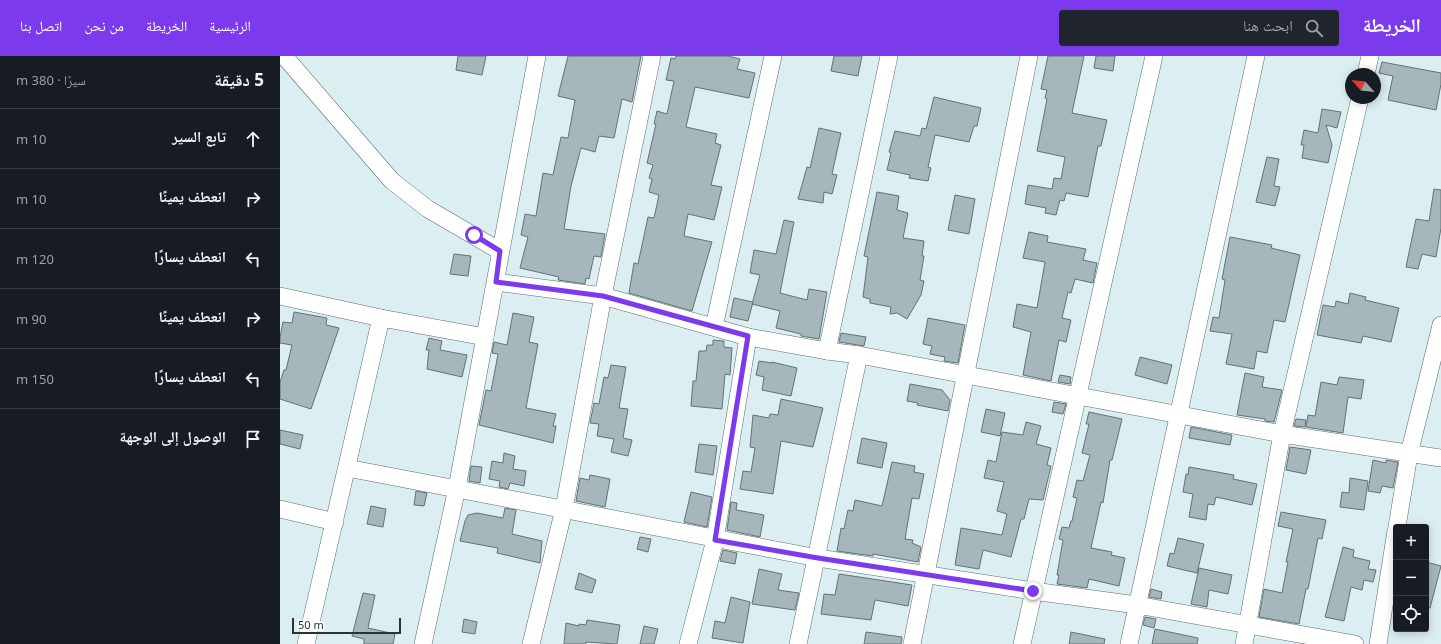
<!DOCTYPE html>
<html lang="ar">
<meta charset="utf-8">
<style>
:root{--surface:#171b24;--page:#20242c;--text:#f1f3f6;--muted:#9ea1a6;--line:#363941;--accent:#7c3aed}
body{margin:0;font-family:"Noto Sans","Noto Naskh Arabic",sans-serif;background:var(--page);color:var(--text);direction:rtl}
.controls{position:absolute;right:12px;bottom:12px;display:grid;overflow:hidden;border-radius:4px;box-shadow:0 2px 10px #0003}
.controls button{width:36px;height:36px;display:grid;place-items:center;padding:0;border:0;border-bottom:1px solid var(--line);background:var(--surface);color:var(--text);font:20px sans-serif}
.compass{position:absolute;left:1065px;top:12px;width:36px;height:36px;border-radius:50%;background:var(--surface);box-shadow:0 2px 10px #0003;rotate:297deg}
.scale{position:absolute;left:12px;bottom:10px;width:109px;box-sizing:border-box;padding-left:4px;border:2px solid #2c3335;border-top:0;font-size:11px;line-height:14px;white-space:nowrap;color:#2c3335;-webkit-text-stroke:3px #fff;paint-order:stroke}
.stop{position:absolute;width:12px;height:12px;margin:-9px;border:3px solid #7c3aed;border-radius:50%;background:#fff}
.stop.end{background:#7c3aed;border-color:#fff;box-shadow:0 1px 4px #0008}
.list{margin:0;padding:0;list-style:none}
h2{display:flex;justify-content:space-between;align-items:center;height:52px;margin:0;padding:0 16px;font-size:17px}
h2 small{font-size:13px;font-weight:400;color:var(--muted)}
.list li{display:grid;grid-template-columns:26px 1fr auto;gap:12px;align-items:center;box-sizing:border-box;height:60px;padding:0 16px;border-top:1px solid var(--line)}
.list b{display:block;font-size:15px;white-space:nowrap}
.list em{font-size:13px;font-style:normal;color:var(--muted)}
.icon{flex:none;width:22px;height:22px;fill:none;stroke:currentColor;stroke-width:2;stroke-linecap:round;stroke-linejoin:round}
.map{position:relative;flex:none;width:1161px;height:588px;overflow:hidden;direction:ltr}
header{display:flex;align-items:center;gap:24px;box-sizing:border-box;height:56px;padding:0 20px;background:var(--accent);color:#fff}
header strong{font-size:19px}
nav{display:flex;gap:22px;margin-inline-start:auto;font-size:14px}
.search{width:280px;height:36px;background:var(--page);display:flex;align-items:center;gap:10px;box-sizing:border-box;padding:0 14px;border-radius:4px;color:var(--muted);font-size:15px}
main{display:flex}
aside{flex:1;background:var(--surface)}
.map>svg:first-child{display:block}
</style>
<header>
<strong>الخريطة</strong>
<div class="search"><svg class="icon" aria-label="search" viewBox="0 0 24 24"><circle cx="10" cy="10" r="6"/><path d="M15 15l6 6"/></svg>ابحث هنا</div>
<nav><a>الرئيسية</a><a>الخريطة</a><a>من نحن</a><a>اتصل بنا</a></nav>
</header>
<main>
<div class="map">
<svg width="1161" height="588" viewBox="0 0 1161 588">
<rect width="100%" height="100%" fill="#dbeef2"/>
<g fill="#a5b7bb" stroke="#627276">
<polygon points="178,0 206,0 202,19 176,14"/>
<polygon points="288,0 361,0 352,46 342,43 334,82 319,80 315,96 301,92 291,130 284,173 325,178 321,201 314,200 309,223 306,222 305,228 278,224 279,221 240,212 248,181 241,179 245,158 256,160 263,117 273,119 281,81 288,82 295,44 278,40"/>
<polygon points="396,0 448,0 460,3 457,13 475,17 469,42 415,31 406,71 437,78 435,87 441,89 431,129 442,131 434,164 408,158 404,180 432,186 412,255 349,237 354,207 358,208 368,161 374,162 379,139 369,136 372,123 369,122 373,109 367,107 376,68 374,68 377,55 387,58 394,25 386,24 391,2 395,3"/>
<polygon points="554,0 582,0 578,20 551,15"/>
<polygon points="768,0 804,0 792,57 827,64 821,90 818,90 808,141 786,137 784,145 780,144 776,159 765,157 766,152 745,148 748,129 772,133 774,122 781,123 785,101 757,95 767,43 765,42 767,34 761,33"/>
<polygon points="816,0 835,0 833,15 814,12"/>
<polygon points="1102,6 1161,17 1161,28 1156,54 1108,44 1113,20 1099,17"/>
<polygon points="654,41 701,52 697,70 694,70 689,86 655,79 648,111 651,112 648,125 629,122 630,119 607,114 611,97 609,96 615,75 640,80 642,72 646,73"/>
<polygon points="1042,53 1061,56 1057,72 1046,69 1052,89 1048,107 1022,102 1024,89 1021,89 1024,74 1038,77"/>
<polygon points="539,72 561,77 552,118 557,119 552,138 544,136 543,147 518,143 527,111 530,112"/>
<polygon points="987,101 999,103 994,130 1000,131 995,150 976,146"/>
<polygon points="1154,133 1161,134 1161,172 1156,201 1142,198 1138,213 1126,211 1136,163 1149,165"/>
<polygon points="597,136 619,140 617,154 628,157 623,182 644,185 642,200 644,200 640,224 644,225 641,239 627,263 617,257 610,258 611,251 590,247 590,243 583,241 588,201 584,200"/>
<polygon points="675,139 695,143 689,178 668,174"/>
<polygon points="504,164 514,166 500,237 527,244 529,233 547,236 539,283 521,280 521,278 496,272 500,255 472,248 480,219 470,217 474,194 496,198"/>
<polygon points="749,176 768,180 767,186 806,193 803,204 817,207 813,227 795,223 791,237 788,236 782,262 791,264 786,286 779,284 771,325 743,319 751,276 733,271 737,248 757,252 765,206 743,202"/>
<polygon points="950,181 992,189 991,192 1020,199 1005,266 994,264 987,297 977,295 974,313 946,308 952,278 930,275 933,261 939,262 945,224 942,223"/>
<polygon points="174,198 191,200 188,220 170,218"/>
<polygon points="1070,237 1086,241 1085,244 1119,252 1111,286 1083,280 1081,287 1037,279 1043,249 1055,251 1056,245 1068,248"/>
<polygon points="454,242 473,246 468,265 450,261"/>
<polygon points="14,256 47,262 46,269 59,272 31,353 0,343 0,326 4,314 6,314 12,289 0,287 0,281 3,266 12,267"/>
<polygon points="233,257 254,261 249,286 258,288 246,352 276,358 273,370 276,370 273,387 199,369 206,334 211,335 216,309 218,298 212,297 214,286 227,289"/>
<polygon points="648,262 685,269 678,307 664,305 665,301 650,298 652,290 643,288"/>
<polygon points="561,277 586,281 584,290 559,286"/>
<polygon points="149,282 162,285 160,294 187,299 182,321 147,313 149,294 146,294"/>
<polygon points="433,284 444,285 444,291 452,292 450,319 445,318 442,353 411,350 413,325 416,325 419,295 426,295 427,289 433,289"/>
<polygon points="860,301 892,309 887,328 855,319"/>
<polygon points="479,305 492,307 492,306 517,312 511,340 482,334 484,321 476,319"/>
<polygon points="331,309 346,311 339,352 348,353 343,382 352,384 348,400 331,396 334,383 317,380 319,368 310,367 314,347 319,348 324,321 328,322"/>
<polygon points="965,317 984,321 982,331 1002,334 994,366 985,365 985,363 957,359"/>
<polygon points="780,319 791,321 790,328 778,326"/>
<polygon points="1059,321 1084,324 1081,343 1068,341 1063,377 1026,371 1028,359 1035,360 1041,326 1057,329"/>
<polygon points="630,328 662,334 670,344 668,355 637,349 638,347 627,345"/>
<polygon points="501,343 543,352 533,391 501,385 493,438 460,433 463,415 471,416 475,392 470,391 473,359 489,362 490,358 498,359"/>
<polygon points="774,346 786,348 783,358 772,356"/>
<polygon points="706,353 725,357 720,380 701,376"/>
<polygon points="809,356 842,363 832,404 830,404 823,447 821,446 811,492 832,496 831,499 845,502 839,530 809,523 807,532 777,528 779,519 777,519 783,484 779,483 782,471 789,472 791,465 792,465 797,442 793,441 797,424 803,425 810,399 802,397 809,368 806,368"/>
<polygon points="1016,363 1026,364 1025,371 1014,370"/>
<polygon points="746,366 761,370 756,388 771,392 767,409 771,410 763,444 749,443 744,463 741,463 731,501 703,494 699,513 675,509 681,472 722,479 727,458 717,455 724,426 704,422 708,404 716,406 722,376 743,379"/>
<polygon points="911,371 952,379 950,389 909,382"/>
<polygon points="0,374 23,379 20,393 0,388"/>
<polygon points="582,382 607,387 602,412 577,407"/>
<polygon points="419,388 437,390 433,419 415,416"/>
<polygon points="1010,391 1031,394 1026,418 1006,414"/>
<polygon points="224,397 235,400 233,413 246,415 244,430 230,427 228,433 219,431 220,425 209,423 212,405 223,407"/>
<polygon points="1093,404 1106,407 1106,404 1118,406 1113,432 1102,430 1100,437 1088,435"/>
<polygon points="612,406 635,410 634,416 644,418 639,443 632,442 625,483 633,484 632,487 641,491 638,506 593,498 593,500 557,495 561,472 564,473 568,454 573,455 575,444 602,450"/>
<polygon points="191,410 202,411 200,427 189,425"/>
<polygon points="909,411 954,419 953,423 977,428 972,449 936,441 934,449 928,448 926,464 909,461 913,438 903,436 906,418 908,419"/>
<polygon points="310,419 330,423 325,451 296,445 300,422 309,424"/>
<polygon points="1070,422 1088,425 1084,454 1060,451 1062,436 1069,437"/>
<polygon points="136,435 147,437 144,450 134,449"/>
<polygon points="411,436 432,441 427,471 404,466"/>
<polygon points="451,446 457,447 456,454 484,459 480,481 447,474"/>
<polygon points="91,450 106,453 103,471 87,468"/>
<polygon points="225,452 236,454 232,478 262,485 260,507 217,497 218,492 180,485 185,465 188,459 197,457 223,462"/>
<polygon points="1001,456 1046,464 1042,483 1038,482 1028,533 1026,533 1019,568 979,561 984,533 1002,537 1008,506 1006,506 1013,473 998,470"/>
<polygon points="360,481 371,483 368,496 357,493"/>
<polygon points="898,482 924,488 917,517 887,510 890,497 894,498"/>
<polygon points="1063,491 1074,494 1073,501 1090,505 1088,513 1096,514 1093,526 1084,524 1082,534 1071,531 1064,565 1045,561"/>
<polygon points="443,494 457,497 455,508 440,505"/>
<polygon points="1146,506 1161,510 1150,552 1146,552"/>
<polygon points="919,512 952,519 948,538 929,534 927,551 911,548"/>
<polygon points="479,513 502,518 498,534 519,537 515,554 472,548"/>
<polygon points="299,517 316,524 312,537 295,533"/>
<polygon points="559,518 632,529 628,550 595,544 591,564 541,558 544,538 555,539"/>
<polygon points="871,533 882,536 881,543 869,541"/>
<polygon points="83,537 95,539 88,572 115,578 113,588 84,588 84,583 72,580"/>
<polygon points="451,541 470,546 463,587 432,582 435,565 445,567"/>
<polygon points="865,561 876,563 874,572 863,569"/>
<polygon points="184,563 197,566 195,578 182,576"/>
<polygon points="307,564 340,569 337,588 306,586 306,588 284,588 286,567 299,570 299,568 306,569"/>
<polygon points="364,570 378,573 374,588 360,588"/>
<polygon points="875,573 918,582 917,588 872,588"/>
<polygon points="586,576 622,581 621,588 584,588"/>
<polygon points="791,576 825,583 824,588 789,588"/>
</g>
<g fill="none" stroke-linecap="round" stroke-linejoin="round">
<defs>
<g id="minor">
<polyline points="4,0 112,125 148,153 220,195"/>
<polyline points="1086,18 1090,0"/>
<polyline points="216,226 323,240 468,281 547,295 579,299 1002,378 1161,402"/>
<polyline points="0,240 101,262 205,281"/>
<polyline points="434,271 493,0"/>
<polyline points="547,295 609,0"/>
<polyline points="67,412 538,502 753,535 857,549 1075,588"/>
<polyline points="0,453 55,466"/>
<polyline points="1117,471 1129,398 1161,269"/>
<polyline points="26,588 101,262"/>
<polyline points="143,588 177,432 257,0"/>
<polyline points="251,588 284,453 323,240 372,0"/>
<polyline points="408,588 435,484 468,281"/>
<polyline points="518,588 579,299"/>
<polyline points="632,588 749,0"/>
<polyline points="742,588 874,0"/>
<polyline points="849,588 976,0"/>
<polyline points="964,588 1002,378 1080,42"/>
<polyline points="1098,588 1116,475"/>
</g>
</defs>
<use href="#minor" stroke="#5c6d70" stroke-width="18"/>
<use href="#minor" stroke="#fff" stroke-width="17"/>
</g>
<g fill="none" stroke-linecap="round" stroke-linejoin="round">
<polyline stroke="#7c3aed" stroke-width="5" points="194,179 220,195 216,226 323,240 468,280 435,484 538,502 753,535"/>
</g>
</svg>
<div class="controls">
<button>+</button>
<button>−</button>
<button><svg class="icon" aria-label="locate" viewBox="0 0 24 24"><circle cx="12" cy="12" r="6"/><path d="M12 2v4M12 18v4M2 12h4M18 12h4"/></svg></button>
</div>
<svg class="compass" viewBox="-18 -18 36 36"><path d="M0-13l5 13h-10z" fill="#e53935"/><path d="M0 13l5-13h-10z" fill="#9ea1a6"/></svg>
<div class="scale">50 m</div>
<div class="stop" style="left:194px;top:179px"></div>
<div class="stop end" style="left:753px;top:535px"></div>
</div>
<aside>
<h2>5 دقيقة<small>سيرًا · 380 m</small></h2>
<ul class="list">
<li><svg class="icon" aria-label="ahead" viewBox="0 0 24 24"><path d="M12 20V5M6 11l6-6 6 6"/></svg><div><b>تابع السير</b></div><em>10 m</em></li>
<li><svg class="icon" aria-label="right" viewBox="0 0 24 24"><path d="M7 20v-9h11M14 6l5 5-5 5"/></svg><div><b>انعطف يمينًا</b></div><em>10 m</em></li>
<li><svg class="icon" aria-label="left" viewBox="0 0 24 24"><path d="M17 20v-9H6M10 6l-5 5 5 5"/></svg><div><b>انعطف يسارًا</b></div><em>120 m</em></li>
<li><svg class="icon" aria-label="right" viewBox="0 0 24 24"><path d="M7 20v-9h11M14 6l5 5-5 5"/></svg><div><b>انعطف يمينًا</b></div><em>90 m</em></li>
<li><svg class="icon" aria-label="left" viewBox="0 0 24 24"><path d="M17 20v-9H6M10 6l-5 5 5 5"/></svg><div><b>انعطف يسارًا</b></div><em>150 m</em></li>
<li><svg class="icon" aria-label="arrive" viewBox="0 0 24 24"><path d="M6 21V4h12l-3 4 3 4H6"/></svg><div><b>الوصول إلى الوجهة</b></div></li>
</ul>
</aside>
</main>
